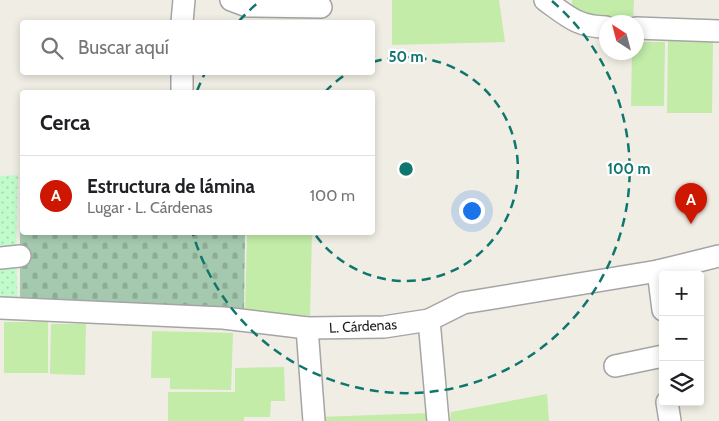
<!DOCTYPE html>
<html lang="es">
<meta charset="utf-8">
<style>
:root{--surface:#fff;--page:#f2f2f2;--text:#202124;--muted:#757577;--line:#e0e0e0;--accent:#cd1700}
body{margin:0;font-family:Cabin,sans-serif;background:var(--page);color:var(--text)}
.controls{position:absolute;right:15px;bottom:15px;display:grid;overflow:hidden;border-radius:5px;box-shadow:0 2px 8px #0003}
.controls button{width:45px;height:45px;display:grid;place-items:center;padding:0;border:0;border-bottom:1px solid var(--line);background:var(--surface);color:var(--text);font:25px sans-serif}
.compass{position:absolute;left:599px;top:15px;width:45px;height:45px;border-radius:50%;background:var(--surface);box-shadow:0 2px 8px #0003;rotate:324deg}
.you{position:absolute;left:471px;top:210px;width:18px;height:18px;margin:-12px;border:4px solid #fff;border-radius:50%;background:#1a73e8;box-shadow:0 0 0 8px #1a73e833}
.badge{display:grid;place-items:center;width:32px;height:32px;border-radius:50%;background:var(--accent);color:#fff;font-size:16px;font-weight:700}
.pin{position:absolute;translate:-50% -41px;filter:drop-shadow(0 1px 2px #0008)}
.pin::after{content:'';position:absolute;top:26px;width:18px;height:15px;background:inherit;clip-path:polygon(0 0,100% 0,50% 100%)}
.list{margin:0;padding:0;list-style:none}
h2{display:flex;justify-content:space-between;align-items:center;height:65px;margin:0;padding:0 20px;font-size:21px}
h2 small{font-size:16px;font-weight:400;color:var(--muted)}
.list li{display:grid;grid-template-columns:32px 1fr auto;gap:15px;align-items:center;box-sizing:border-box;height:80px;padding:0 20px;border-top:1px solid var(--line)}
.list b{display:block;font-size:19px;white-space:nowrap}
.list p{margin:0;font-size:16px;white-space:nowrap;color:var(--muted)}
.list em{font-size:16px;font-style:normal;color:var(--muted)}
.icon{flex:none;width:28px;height:28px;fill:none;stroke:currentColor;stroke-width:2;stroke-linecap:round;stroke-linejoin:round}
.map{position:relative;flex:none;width:719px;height:421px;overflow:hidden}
.search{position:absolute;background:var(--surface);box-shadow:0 2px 8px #0003;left:20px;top:20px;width:355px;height:55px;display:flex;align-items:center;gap:12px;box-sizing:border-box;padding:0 18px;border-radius:5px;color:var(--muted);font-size:19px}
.panel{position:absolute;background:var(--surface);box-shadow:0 2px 8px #0003;left:20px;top:90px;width:355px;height:145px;border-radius:5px}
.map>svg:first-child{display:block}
</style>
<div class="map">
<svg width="719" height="421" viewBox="0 0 719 421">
<defs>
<pattern id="cemetery-stones" width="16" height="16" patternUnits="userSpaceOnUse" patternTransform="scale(1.25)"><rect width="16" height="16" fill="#a4c9ae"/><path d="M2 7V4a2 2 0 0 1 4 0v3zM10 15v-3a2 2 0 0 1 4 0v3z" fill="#8dac95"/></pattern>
<pattern id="park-dots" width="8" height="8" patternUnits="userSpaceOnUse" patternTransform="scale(1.25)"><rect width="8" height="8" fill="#c0fbcb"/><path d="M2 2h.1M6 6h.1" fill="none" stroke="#a5d7ae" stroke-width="1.8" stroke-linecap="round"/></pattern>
</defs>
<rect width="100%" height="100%" fill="#f0ede4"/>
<g fill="#c2eca8">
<polygon points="392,0 499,0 505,42 392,45"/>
<polygon points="572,0 634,0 633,22 606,22 572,13"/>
<polygon points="668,40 713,40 712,113 667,113"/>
<polygon points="637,42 665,42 664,106 631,106 632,53 636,52"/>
<polygon points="247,233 312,233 310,316 245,314"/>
<rect x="4" y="322" width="44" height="51"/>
<polygon points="51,324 86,324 85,375 50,374"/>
<polygon points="152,331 233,333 231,390 170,389 170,378 151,378"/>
<polygon points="284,367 285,401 271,401 270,417 244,417 244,421 168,421 168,392 235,392 235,368"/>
<polygon points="547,394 549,421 450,421 451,412"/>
<polygon points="431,413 433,421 318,421 318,417"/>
</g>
<polygon fill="url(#cemetery-stones)" points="20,175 22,175 22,232 245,233 244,313 20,306"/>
<g fill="url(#park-dots)">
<polygon points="18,175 16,251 0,253 0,176"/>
<polygon points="16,260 18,306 0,305 0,263"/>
</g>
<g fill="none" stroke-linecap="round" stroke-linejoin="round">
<defs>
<g id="minor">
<polyline points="231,0 247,6 321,7"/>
<path d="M545,0C567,16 578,27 606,27"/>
<polyline points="182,22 184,0"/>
<polyline points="636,28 719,31"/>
<polyline points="182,92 182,72"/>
<polyline points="0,258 20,256"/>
<polyline points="658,271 663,310"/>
<polyline points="0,308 223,318 307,328 384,327 429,320 463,303 658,271 719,256"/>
<polyline points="429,320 438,421"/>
<polyline points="307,328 314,421"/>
<polyline points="615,366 663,356"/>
<polyline points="667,402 670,421"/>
</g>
</defs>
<use href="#minor" stroke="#a5a5a5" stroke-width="24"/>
<use href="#minor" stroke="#fff" stroke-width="21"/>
</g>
<g fill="none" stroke="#0f766e" stroke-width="2.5" stroke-dasharray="9 6">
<path d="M325 92A112 112 0 0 1 348 73M373 62A112 112 0 1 1 314 233"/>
<path d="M197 91A223 223 0 0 1 205 73M239 21A223 223 0 0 1 260 1M552 1A223 223 0 1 1 193 234"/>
</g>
<g text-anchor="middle" stroke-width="4.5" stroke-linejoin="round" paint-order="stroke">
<g font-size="14" fill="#1e1e1e" stroke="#fff">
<text transform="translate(363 326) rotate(-3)" y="5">L. Cárdenas</text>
</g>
</g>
<circle cx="406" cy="169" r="8" fill="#0f766e" stroke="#fff" stroke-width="2.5"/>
<g font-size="15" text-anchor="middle" font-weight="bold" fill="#0f766e" stroke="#fff" stroke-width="4.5" stroke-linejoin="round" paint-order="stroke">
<text x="406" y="62">50 m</text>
<text x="629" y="174">100 m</text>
</g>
</svg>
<div class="controls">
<button>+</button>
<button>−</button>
<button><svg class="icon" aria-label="layers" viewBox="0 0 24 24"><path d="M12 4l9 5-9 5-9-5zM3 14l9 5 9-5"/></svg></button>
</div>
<svg class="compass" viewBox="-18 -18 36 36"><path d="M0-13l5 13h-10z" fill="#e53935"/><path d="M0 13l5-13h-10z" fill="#757577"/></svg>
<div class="you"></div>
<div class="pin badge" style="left:691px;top:224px">A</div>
<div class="search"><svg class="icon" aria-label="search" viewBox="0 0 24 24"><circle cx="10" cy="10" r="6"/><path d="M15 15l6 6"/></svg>Buscar aquí</div>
<section class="panel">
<h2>Cerca<small></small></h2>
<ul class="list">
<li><span class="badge">A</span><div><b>Estructura de lámina</b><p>Lugar · L. Cárdenas</p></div><em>100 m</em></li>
</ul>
</section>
</div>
